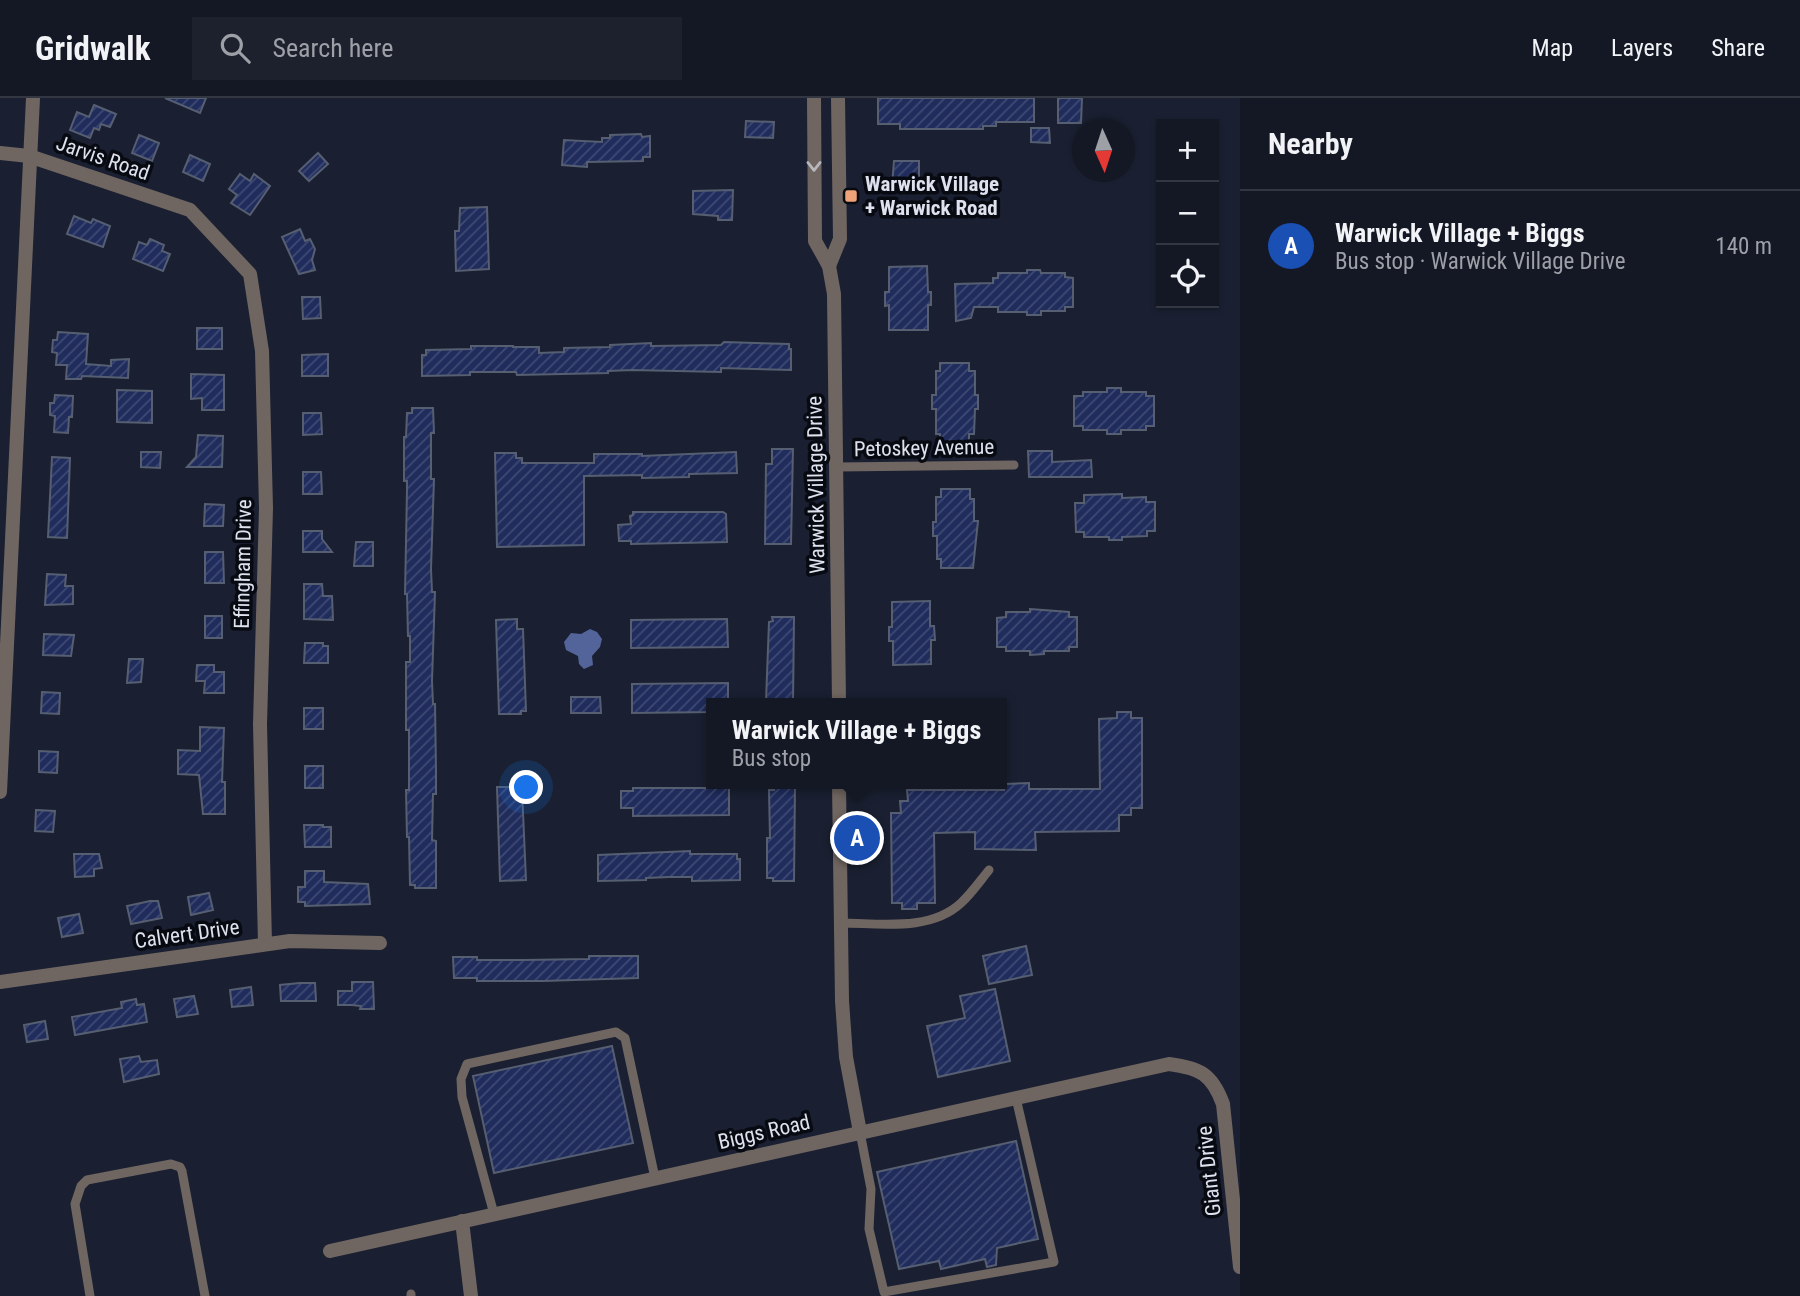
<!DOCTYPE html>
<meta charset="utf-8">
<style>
:root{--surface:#141825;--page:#1d212d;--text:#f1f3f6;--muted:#9da0a7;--line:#333742;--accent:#f0a279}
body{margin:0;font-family:"Roboto Condensed",sans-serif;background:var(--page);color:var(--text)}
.controls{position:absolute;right:21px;top:21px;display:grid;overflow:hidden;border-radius:0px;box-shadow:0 2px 5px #0004}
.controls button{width:63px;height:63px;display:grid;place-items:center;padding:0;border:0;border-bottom:2px solid var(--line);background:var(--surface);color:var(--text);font:35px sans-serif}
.compass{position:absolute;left:1072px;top:21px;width:63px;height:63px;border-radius:50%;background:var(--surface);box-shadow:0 2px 5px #0004;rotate:177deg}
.you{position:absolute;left:527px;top:690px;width:24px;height:24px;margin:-18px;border:5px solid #fff;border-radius:50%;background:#1a73e8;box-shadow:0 0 0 10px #1a73e833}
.badge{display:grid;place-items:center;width:46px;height:46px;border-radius:50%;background:var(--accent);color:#fff;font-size:23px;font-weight:700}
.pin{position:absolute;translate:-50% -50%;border:4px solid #fff;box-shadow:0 2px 7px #0006}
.popup{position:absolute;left:706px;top:600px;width:301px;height:91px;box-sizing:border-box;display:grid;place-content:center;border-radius:0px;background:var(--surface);filter:drop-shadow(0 2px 5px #0005);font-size:23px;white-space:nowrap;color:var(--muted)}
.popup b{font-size:26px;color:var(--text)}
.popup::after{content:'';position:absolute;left:50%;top:100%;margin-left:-14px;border:14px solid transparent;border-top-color:var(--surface)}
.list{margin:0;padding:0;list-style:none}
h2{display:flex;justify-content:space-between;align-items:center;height:91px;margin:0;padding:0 28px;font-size:30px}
h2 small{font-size:23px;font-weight:400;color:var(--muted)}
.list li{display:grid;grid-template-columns:46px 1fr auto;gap:21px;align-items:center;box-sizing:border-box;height:112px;padding:0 28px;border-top:2px solid var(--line)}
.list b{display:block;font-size:26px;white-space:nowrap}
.list p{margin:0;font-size:23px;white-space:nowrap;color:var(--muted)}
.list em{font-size:23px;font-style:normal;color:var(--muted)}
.icon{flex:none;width:38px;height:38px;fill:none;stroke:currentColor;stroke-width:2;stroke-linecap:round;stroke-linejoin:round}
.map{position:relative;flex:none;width:1240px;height:1198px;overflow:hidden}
header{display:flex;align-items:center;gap:42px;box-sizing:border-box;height:98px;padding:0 35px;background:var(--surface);border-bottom:2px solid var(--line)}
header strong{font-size:33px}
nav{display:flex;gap:38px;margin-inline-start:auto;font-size:24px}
.search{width:490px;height:63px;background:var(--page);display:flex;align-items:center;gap:18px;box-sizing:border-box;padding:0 24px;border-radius:0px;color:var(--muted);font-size:26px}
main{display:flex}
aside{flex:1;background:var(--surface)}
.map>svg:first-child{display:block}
</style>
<header>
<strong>Gridwalk</strong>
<div class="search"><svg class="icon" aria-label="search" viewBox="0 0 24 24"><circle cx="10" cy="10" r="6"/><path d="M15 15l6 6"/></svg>Search here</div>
<nav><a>Map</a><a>Layers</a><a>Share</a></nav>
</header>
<main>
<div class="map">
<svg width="1240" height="1198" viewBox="0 0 1240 1198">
<defs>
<pattern id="building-hatch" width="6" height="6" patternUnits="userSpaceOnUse" patternTransform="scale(1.75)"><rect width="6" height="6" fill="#1f2c5c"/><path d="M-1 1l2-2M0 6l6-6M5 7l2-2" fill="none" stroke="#3f4a74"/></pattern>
</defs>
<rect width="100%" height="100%" fill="#1a2031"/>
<polygon fill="#526499" points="590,531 597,534 602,541 600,549 592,558 593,567 584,571 579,566 578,558 566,552 564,544 571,535 581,536"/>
<g fill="url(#building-hatch)" stroke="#565e71" stroke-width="2">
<polygon points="165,0 206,0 200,15"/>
<polygon points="878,0 1034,0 1034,24 996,24 996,28 983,28 983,31 900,31 900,26 878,26"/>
<polygon points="1058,0 1082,0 1081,25 1058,25"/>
<polygon points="94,7 116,16 110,29 101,26 99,32 94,30 90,40 70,32 77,14 89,19"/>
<polygon points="746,23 774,24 773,40 745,39"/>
<polygon points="1031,30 1049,30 1050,45 1031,44"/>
<polygon points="641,36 642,39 650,38 650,59 643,59 643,63 587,64 587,69 562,67 564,42 602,44 602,40 610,40 610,37"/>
<polygon points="139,37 159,45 152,63 132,55"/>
<polygon points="318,55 328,66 309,83 299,73"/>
<polygon points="190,57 210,66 203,83 183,74"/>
<polygon points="894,63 919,63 919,88 892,88"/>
<polygon points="240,76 250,83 254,76 270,88 250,117 231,105 237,97 229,91"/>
<polygon points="733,92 732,122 718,122 718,118 693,116 693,93"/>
<polygon points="487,109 489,171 456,173 455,133 459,133 460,110"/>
<polygon points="74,118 91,125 93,121 110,128 103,149 67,136"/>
<polygon points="300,131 305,143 310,141 315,151 312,162 315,172 299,176 282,139"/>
<polygon points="150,141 164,147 162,153 170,156 163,173 133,161 139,144 147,147"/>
<polygon points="927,168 928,194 931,194 931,207 928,207 928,232 889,232 889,207 885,208 885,194 889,194 889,169"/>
<polygon points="1027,172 1040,172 1041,175 1065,175 1065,179 1073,180 1073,209 1065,209 1065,213 1041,213 1041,217 1027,217 1027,214 998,214 998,209 974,209 971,220 956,223 955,186 993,185 993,180 998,180 998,175 1027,175"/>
<polygon points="302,199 320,199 321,220 303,221"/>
<rect x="197" y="230" width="25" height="21"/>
<polygon points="58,234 88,236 86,266 111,268 111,262 129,261 128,280 82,278 81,281 66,281 67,267 56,267 57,255 52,254 53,242 57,242"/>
<polygon points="724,244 789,246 789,251 791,251 791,272 721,270 721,274 632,272 608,273 608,275 517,277 516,274 470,274 470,277 422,278 422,257 426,257 426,252 471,251 471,248 513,248 513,249 539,249 539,255 564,254 564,250 610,249 610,247 651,245 651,248 721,247"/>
<polygon points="328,256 328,278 302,278 302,257"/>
<polygon points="940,265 969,265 969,273 975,273 975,297 978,297 978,311 975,311 974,336 969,336 969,344 940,344 940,336 936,336 936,311 932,311 932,297 936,297 936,273 940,273"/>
<polygon points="191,276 224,277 224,312 202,312 202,300 191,301"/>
<polygon points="1107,290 1121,290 1121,294 1146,294 1146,298 1154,298 1154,328 1146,328 1146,332 1121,332 1121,336 1107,336 1107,332 1083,332 1083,328 1074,328 1074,298 1083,298 1083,294 1107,294"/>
<polygon points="117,292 152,293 152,325 117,324"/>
<polygon points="55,297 73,298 72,319 69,319 68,335 54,334 55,318 50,317 50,305 54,305"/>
<polygon points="412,310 433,310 434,335 431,335 431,381 434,381 431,471 432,494 435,494 432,583 433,606 435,606 436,673 436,696 433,696 432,742 436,743 436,790 415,790 415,787 410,787 409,739 407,739 406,692 409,692 409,632 406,632 406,564 410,564 410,538 408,538 407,496 405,496 407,392 407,383 404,383 404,339 406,339 407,315 412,315"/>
<polygon points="303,315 321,315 322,336 303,337"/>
<polygon points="198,337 223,338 222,369 187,369 196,359"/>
<polygon points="772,351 793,351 791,446 765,446 766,366 772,366"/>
<polygon points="1028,353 1052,353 1052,364 1091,362 1092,379 1029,379"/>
<polygon points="141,354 161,354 160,370 141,369"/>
<polygon points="736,354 737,375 689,376 689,379 642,380 642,377 584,378 584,447 497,449 495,355 516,355 516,360 522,360 522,365 594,365 594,356 642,356 642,358"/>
<polygon points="52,359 70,360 67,440 48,439"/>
<polygon points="303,374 321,374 322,396 303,396"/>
<polygon points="941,391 970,391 970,401 974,401 974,423 978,423 973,470 941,470 941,461 937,461 937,438 933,438 933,424 936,424 936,399 941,399"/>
<polygon points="1122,396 1122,400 1146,399 1146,404 1155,404 1155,433 1147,433 1147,438 1122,439 1122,442 1109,442 1109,439 1084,439 1084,434 1076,434 1075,405 1084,405 1084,397"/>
<polygon points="205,406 224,407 223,428 204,428"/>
<polygon points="633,414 723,414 726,416 727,444 631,446 631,443 619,443 618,427 631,426 630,418 633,417"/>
<polygon points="303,433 322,433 322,441 332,454 303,454"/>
<polygon points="356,444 373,444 373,468 354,468"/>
<polygon points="205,454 223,454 224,485 205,485"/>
<polygon points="47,476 66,477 65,488 73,488 73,506 45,507"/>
<polygon points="304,486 322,486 323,498 332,498 333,522 304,521"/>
<polygon points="930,503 930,528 934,528 935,542 931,542 931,566 893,567 893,543 889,543 889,529 892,529 892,504"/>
<polygon points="1030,511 1069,514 1069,519 1077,519 1077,549 1069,549 1069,553 1044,553 1044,556 1030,557 1030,553 1006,553 1006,549 997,549 997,520 1006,519 1006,514 1030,514"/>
<rect x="205" y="518" width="17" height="22"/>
<polygon points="772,519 794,519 793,605 766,603 769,524 773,523"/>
<polygon points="517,521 517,531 523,531 526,613 521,613 521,616 499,616 496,522"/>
<polygon points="727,521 728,549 631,550 631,522"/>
<polygon points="44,536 74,537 71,558 43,557"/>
<polygon points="305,545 323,545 323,548 328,548 328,565 304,565"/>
<polygon points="129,561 143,561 141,584 127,585"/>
<polygon points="197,567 214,567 214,574 224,574 224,595 204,595 205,583 196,583"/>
<polygon points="728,585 728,605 712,605 712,614 632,615 632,586"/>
<polygon points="42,594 60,595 59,616 41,615"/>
<polygon points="571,599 600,599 601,615 571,615"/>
<rect x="304" y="610" width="19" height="21"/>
<polygon points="1117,614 1131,614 1131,620 1142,620 1142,710 1131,710 1131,717 1119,717 1119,733 1035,734 1036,752 975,751 975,734 934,735 935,805 917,805 917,811 902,811 902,805 892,805 891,715 901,715 900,703 908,703 907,692 1004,692 1004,686 1029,685 1029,691 1100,691 1099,621 1117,620"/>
<polygon points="200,629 224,630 222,684 225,684 225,716 203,716 199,677 178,676 178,652 200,653"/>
<polygon points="39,653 58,654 57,675 39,674"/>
<rect x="305" y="668" width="18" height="22"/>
<polygon points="795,688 794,783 773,783 773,780 767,780 767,740 770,740 769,692 774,692 774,689"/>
<polygon points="497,689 518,689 519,692 522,692 526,782 500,783"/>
<polygon points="633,690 729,690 729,717 633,718 633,710 621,710 621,693 633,693"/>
<polygon points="36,712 55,713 53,734 35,733"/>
<polygon points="304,727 323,727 323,729 331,729 331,749 305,749"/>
<polygon points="690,753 690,756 737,756 737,761 740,761 740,782 692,783 692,779 669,779 646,780 646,782 598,783 598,757"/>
<polygon points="74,756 99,756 102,770 94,771 94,778 75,779"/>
<polygon points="305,773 324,773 324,784 368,786 370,806 305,808 305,804 298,804 298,789 305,789"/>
<polygon points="209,795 213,812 191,817 188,799"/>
<polygon points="150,803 158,803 162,820 131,826 127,808"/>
<polygon points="79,816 83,835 62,839 58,820"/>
<polygon points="1026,848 1032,877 989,886 983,858"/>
<polygon points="589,858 638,858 638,880 543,883 477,883 477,880 454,880 453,859 477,859 477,862 524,862 589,861"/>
<polygon points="352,884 373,884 374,911 360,911 361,908 352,907 338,907 338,893 352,893"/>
<polygon points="300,885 315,885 316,903 281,903 280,887"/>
<polygon points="251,889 253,907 232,909 230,892"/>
<polygon points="995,891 1010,963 938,979 927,928 965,920 960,898"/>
<polygon points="194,898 198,916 177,919 174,901"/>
<polygon points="136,901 137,907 144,906 147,924 75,937 72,919 122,910 121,904"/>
<polygon points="45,923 48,941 27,944 24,927"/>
<polygon points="612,948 633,1045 494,1075 473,978"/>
<polygon points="139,958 141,964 157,962 159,976 124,984 120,961"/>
<polygon points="1016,1043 1038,1141 997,1150 996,1167 987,1169 985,1161 941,1171 939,1163 899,1171 877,1074"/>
</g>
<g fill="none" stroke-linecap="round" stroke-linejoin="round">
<g stroke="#706661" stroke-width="9">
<polyline points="836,369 1014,367"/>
<path d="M841,825C879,825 930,834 961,805C971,796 980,783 989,772"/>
<polyline points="860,1034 871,1091 869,1131 884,1194 1054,1164 1016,1000"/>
<polyline points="494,1116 462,999 461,981 467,966 616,934 625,940 655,1080"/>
<polyline points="411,1196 411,1198"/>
<polyline points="90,1198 75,1106 81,1088 87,1082 171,1066 180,1069 182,1073 205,1198"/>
</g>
<g stroke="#706661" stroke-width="14">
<polyline points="814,0 815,143 829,168 834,196 839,605"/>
<polyline points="0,55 29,58 190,112 250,176 262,253 266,410 260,626 265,846"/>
<polyline points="829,168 840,141 838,0"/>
<polyline points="839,686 842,903 846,959 860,1034"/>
<polyline points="0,694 33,0"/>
<polyline points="0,884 290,843 380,845"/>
<polyline points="462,1123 471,1198"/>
<path d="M330,1153L1169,966C1200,970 1212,976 1223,1006L1240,1169"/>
</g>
</g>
<defs><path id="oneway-chevron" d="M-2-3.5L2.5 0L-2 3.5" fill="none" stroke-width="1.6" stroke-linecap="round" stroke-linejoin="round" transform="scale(1.75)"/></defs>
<use stroke="#b8b7bd" href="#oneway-chevron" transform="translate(814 68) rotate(90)"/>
<rect fill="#f0a279" stroke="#070a11" stroke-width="2.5" x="844" y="91" width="14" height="14" rx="3.5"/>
<g text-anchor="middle" stroke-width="7" stroke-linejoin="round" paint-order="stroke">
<g font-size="21" fill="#dee2ee" stroke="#070a11">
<text transform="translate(103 60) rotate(19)" y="7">Jarvis Road</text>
<text transform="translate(924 350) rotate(-1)" y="7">Petoskey Avenue</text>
<text transform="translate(816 387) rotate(-91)" y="7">Warwick Village Drive</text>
<text transform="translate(243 466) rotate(-89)" y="7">Effingham Drive</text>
<text transform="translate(187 836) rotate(-8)" y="7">Calvert Drive</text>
<text transform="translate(764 1034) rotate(-13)" y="7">Biggs Road</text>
<text transform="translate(1209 1073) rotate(-96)" y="7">Giant Drive</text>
</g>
<g font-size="21" font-weight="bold" fill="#dee2ee" stroke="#070a11" text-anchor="start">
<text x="865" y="93">Warwick Village<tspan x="865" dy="24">+ Warwick Road</tspan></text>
</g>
</g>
</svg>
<div class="controls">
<button>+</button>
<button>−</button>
<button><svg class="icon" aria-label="locate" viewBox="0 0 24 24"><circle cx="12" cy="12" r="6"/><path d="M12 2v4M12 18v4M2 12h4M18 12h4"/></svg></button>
</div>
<svg class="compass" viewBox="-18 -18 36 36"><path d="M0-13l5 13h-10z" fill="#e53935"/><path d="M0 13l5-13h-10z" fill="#9da0a7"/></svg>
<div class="you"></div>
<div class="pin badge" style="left:857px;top:740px;background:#1a4fb4">A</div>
<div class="popup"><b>Warwick Village + Biggs</b>Bus stop</div>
</div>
<aside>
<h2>Nearby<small></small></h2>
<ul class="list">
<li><span class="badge" style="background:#1a4fb4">A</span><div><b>Warwick Village + Biggs</b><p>Bus stop · Warwick Village Drive</p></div><em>140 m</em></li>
</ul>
</aside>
</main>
